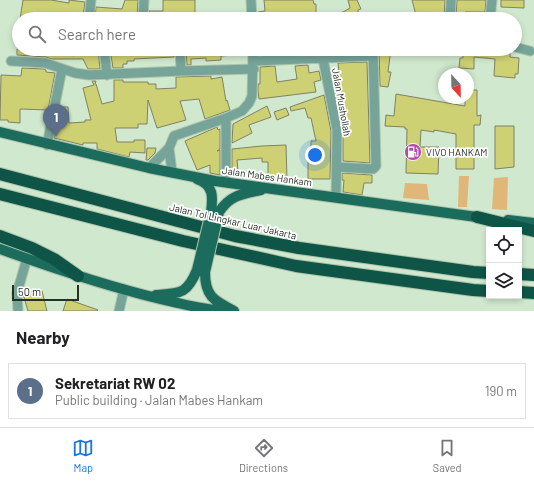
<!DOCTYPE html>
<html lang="en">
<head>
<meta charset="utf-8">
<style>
	:root { --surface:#fff; --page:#f2f2f2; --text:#202124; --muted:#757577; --line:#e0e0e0; --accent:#1a73e8 }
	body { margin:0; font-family:Barlow,sans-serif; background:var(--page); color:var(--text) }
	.controls { position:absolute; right:12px; bottom:12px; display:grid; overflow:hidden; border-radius:0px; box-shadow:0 2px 6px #0003 }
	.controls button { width:36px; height:36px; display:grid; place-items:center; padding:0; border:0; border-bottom:1px solid var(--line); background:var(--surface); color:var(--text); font:20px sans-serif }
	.compass { position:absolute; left:438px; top:68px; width:36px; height:36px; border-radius:50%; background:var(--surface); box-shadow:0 2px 6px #0003; rotate:158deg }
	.scale { position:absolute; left:12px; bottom:10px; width:67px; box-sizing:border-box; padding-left:4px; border:2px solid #252f24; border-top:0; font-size:11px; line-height:14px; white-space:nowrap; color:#252f24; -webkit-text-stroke:3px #fff; paint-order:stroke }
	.you { position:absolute; left:315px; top:155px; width:14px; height:14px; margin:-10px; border:3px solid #fff; border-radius:50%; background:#1a73e8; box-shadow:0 0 0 6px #1a73e833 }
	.badge { display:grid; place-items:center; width:26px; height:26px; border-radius:50%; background:var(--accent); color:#fff; font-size:13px; font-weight:700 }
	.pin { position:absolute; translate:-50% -33px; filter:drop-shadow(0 1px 2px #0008) }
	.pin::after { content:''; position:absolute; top:21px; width:14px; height:12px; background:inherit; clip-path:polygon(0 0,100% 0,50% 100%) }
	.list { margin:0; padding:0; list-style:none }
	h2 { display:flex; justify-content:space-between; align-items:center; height:52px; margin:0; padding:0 16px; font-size:17px }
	h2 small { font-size:13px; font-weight:400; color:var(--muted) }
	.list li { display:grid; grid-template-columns:26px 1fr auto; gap:12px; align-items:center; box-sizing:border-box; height:56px; margin:0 8px 8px; padding:0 8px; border:1px solid var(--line); border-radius:0px }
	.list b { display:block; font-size:15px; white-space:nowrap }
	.list p { margin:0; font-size:13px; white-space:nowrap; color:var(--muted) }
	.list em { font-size:13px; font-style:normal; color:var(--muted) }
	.icon { flex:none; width:22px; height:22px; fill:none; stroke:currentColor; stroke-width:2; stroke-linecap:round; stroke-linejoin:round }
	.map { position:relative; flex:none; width:534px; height:311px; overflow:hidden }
	.search { position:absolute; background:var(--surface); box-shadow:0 2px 6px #0003; left:12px; right:12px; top:12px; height:44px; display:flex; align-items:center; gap:10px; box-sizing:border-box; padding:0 14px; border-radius:22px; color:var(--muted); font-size:15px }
	.sheet { height:116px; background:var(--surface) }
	nav { display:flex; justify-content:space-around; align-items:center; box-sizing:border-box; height:56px; border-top:1px solid var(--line); background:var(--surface); font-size:11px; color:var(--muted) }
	nav a { display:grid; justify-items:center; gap:2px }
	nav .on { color:var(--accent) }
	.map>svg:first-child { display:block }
</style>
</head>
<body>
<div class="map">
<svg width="534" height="311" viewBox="0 0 534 311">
	<rect width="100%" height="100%" fill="#d0e9ce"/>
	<path fill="#e1b679" d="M 459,176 L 469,176 L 467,207 L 458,207 Z
		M 508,177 L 507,210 L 492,209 L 494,178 Z
		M 405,183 L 427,184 L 429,200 L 403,198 Z"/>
	<path fill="#ced074" stroke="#808162" d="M 23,0 L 51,0 L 69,3 L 69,0 L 85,2 L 83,16 L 66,14 L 65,18 L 51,16 L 51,19 L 20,19 Z
		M 125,0 L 138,0 L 137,19 L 95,19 L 96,7 L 122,9 Z
		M 163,0 L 195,0 L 195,14 L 184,14 L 184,18 L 149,19 L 149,11 L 163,11 Z
		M 264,0 L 313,0 L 314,4 L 316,4 L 316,13 L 276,19 L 258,19 L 258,12 L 265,11 Z
		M 348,0 L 357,0 L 361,9 L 358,10 L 358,15 L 350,19 L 323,19 L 323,16 L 343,12 L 350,8 Z
		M 412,0 L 445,0 L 444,19 L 417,19 Z
		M 457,0 L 486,0 L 485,12 L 465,12 L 465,16 L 456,16 Z
		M 501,0 L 524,0 L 524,8 L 501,7 Z
		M 17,49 L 73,49 L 73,56 L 91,49 L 98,49 L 100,69 L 88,69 L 83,59 L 51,59 L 46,57 L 17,55 Z
		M 110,49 L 174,49 L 174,57 L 134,59 L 134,61 L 127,61 L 127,64 L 123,64 L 123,68 L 113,68 Z
		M 205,49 L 205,51 L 245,49 L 245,54 L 221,56 L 221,60 L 206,61 L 206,58 L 191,59 L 191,65 L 187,65 L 186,50 Z
		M 379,49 L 391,49 L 388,72 L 391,72 L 388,87 L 380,86 Z
		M 463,49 L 510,50 L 510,57 L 519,58 L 518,74 L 515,74 L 515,78 L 494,76 L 495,59 L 474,57 L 474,69 L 459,68 L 460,58 L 463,58 Z
		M 367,62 L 370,163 L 343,161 L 343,129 L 337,98 L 342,97 L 338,63 Z
		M 308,65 L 309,73 L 319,71 L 321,80 L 314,82 L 316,92 L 259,99 L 258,91 L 258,84 L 260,84 L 260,67 L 275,66 L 277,82 L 297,79 L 295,66 Z
		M 22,68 L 44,69 L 46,70 L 46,72 L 55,73 L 48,110 L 20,109 L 20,123 L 8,122 L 8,120 L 0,120 L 1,75 L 21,76 Z
		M 211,76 L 211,79 L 222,77 L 226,101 L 227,100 L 230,110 L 205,119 L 199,99 L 180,101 L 186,120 L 157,128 L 148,100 L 147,124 L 138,124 L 138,128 L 115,128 L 117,142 L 134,142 L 134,140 L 145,140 L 145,153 L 130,152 L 129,157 L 97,149 L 97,143 L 83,143 L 83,145 L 54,138 L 61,107 L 68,107 L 69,123 L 85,122 L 85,120 L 91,120 L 83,88 L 94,85 L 92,81 L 96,81 L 95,84 L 96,84 L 102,104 L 114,101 L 114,80 L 123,80 L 123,82 L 148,82 L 148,84 L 156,84 L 156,89 L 176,88 L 176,77 Z
		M 468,90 L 477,90 L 477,116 L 481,115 L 480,125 L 474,125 L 474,169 L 456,169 L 456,134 L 434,130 L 434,132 L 421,130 L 420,147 L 439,147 L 438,174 L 406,173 L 407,129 L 405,129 L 405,127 L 385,126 L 386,115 L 394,116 L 396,94 L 465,106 L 465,98 L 468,98 Z
		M 324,95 L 331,131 L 330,179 L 308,179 L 308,161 L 311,161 L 311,141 L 316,141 L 311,118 L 308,118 L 305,108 L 291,111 L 290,107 Z
		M 267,106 L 271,117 L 249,125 L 252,133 L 232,143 L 233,124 Z
		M 286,108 L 289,115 L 277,120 L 274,112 Z
		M 495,126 L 514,126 L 514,167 L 495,169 Z
		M 217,127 L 218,130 L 220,129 L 220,149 L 217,151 L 220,150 L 220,175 L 210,173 L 210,165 L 197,170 L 185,141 Z
		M 286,145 L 287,180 L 268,179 L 268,162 L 262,162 L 262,158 L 237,160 L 238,170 L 232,171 L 232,149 L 262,146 Z
		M 147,148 L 156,148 L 155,153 L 148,160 L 146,160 Z
		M 342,173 L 372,175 L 372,183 L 364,183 L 362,195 L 343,192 L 344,180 L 342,180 Z
		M 35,291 L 36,293 L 42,291 L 47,311 L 28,311 L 23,294 Z
		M 67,299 L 98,310 L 97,311 L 63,311 Z"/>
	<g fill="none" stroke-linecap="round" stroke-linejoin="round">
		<g stroke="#aec4ac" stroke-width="11">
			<path id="minor" d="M 251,0 L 252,19
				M 364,18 L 366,19
				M 89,19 L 91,0
				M 143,19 L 144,0
				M 450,19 L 451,0
				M 490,19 L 492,0
				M 515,47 L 530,51
				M 104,49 L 107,75
				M 180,49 L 181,71
				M 323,59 L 337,130 L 336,197
				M 11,61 L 45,63 L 75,73 L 89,75 L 181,71 L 254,69
				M 254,61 L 373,56
				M 47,145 L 62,69
				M 337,167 L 373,169 L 376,166 L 373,49
				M 149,168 L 169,148
				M 172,172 L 169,148 L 174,136 L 226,118 L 242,111 L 249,103 L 252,96 L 253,49
				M 226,182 L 226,118
				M 18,311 L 17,293 L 27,258
				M 119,311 L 124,289"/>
		</g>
		<g stroke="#aec4ac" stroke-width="12">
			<path id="primary" d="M 0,132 L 149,168 L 215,181 L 484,218
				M 197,179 C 214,185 213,197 211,212
				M 219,212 C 230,195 242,194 261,190
				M 508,220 L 534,223
				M 0,249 C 58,270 117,290 178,303 C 193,307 208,309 223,311
				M 205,272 C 205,296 213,300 234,311
				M 156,295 C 181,293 187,294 197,270"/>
		</g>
		<g stroke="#aec4ac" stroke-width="14">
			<path id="motorway" d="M 0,174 L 235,236 L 299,248 L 473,272 L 489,273
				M 0,194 L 183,241 L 296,266 L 473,290 L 489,291
				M 477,217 L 534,231
				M 0,236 L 32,248 L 54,259 L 78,276
				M 519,274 L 534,275
				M 519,292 L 534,293"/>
		</g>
		<use href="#minor" stroke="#76a499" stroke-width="9"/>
		<use href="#primary" stroke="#1c6c5d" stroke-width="10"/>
		<use href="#motorway" stroke="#0e5548" stroke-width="12"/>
		<g stroke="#aec4ac" stroke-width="12" stroke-linecap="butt">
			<path id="primary-bridge" d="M 197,270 L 211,212
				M 205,272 L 219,212"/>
		</g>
		<use href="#primary-bridge" stroke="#1c6c5d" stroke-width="10"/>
	</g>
	<defs>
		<g id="fuel-disc" transform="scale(0.9)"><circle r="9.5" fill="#b549a8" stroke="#fff"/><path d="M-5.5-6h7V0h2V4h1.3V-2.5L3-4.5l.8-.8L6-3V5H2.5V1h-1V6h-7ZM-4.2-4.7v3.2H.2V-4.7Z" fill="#fff"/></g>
	</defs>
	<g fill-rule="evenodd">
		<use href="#fuel-disc" x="413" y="152"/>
	</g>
	<g text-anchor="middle" stroke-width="3.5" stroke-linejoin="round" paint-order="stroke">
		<g font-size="10" fill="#252f24" stroke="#fff">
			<text transform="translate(342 102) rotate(80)" y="4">Jalan Mushollah</text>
			<text transform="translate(267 176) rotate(8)" y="4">Jalan Mabes Hankam</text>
			<text transform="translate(233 221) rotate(13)" y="4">Jalan Tol Lingkar Luar Jakarta</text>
		</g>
		<g font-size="10" fill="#252f24" stroke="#fff" text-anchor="start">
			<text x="426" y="156">VIVO HANKAM</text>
		</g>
	</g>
</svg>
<div class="controls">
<button><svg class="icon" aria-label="locate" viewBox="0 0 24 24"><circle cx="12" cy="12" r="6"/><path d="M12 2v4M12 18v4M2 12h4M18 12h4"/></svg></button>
<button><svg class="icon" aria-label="layers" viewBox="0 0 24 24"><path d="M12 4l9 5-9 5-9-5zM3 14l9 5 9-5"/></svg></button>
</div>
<svg class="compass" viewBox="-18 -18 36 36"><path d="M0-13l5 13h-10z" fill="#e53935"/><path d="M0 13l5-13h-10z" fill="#757577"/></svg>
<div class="scale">50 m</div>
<div class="you"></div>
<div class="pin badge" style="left:56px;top:137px;background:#5c6f8a">1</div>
<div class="search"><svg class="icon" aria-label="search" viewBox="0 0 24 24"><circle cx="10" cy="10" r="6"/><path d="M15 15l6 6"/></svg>Search here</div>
</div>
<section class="sheet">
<h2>Nearby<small></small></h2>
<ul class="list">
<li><span class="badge" style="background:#5c6f8a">1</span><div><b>Sekretariat RW 02</b><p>Public building · Jalan Mabes Hankam</p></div><em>190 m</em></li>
</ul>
</section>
<nav>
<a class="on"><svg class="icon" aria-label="map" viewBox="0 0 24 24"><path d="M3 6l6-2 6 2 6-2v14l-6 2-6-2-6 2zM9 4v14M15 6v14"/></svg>Map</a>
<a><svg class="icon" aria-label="directions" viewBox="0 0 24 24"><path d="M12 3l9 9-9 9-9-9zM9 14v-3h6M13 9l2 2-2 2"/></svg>Directions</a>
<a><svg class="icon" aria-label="saved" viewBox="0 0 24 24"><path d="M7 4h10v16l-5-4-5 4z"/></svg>Saved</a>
</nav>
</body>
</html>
